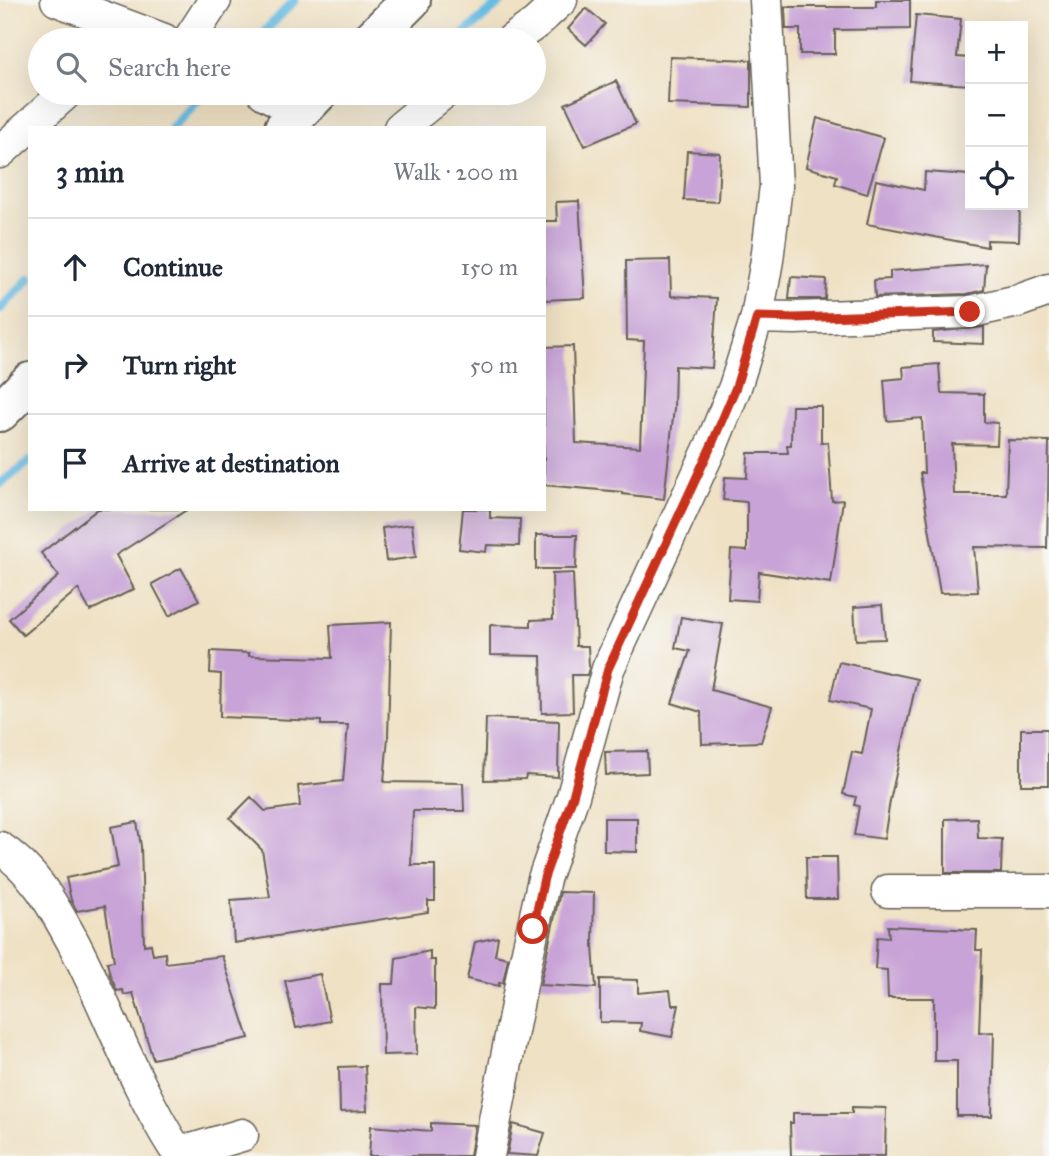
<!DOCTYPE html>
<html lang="en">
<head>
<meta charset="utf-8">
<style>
	:root { --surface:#fff; --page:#f6f6f7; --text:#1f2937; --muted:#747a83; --line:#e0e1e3 }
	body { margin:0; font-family:"IM FELL Great Primer",serif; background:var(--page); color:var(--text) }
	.controls { position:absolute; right:21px; top:21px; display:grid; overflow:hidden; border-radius:0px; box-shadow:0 7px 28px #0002 }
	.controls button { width:63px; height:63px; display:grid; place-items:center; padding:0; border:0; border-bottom:2px solid var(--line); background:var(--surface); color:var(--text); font:35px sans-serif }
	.stop { position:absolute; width:21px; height:21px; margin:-16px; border:5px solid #c8321e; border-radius:50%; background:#fff }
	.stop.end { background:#c8321e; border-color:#fff; box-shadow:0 2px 7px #0008 }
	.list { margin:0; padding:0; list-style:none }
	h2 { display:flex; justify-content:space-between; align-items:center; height:91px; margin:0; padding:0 28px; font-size:30px }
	h2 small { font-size:23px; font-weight:400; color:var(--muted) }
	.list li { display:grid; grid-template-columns:46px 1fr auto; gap:21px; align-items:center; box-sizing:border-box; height:98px; padding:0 28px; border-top:2px solid var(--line) }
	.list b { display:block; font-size:26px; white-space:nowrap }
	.list em { font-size:23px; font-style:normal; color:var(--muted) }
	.icon { flex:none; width:38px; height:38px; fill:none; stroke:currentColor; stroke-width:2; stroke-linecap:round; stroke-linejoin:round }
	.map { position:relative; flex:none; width:1049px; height:1156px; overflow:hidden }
	.search { position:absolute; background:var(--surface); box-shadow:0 7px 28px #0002; left:28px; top:28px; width:518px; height:77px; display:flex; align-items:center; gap:18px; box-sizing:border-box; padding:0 24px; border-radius:38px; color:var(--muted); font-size:26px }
	.panel { position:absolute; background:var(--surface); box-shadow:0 7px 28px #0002; left:28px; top:126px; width:518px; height:385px; border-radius:0px }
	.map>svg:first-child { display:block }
</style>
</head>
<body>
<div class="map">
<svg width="1049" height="1156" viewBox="0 0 1049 1156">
	<rect width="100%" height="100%" fill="#f6f6f2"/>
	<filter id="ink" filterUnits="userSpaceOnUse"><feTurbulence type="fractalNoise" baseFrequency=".0143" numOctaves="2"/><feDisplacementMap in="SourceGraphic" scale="14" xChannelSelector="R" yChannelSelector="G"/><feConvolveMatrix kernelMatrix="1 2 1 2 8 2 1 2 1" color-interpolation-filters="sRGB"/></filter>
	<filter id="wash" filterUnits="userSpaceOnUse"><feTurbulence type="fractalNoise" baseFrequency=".00686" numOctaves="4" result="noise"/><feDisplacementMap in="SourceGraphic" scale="28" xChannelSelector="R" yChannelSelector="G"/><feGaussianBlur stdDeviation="1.57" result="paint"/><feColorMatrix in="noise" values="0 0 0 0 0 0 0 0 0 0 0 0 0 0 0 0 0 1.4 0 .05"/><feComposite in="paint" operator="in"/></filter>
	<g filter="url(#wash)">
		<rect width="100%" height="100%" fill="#efe1c4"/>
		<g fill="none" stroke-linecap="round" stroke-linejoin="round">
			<path stroke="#68bce4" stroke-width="9" d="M 256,40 L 295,0
				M 457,40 L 503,0
				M 392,96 L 396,93
				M 172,128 L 201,97
				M 0,309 L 30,278
				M 0,484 L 30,461"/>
		</g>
		<g id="blocks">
			<path fill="#c8a3d7" d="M 876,0 L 910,0 L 910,29 L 835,30 L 835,54 L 800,54 L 800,29 L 786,29 L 785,7 L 876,7 Z
				M 586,8 L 605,24 L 586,45 L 568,29 Z
				M 916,15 L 961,19 L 957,57 L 970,58 L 970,85 L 910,81 Z
				M 670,57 L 751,60 L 751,107 L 668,104 Z
				M 616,81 L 636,124 L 585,146 L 565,104 Z
				M 817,118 L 884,138 L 867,194 L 835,184 L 837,176 L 806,167 Z
				M 687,151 L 720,153 L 718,202 L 684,200 Z
				M 925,172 L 970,175 L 970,205 L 1020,205 L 1019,241 L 987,240 L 987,247 L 867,224 L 876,180 L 924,190 Z
				M 579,201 L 585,298 L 544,300 L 544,221 L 557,221 L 556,202 Z
				M 670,260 L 671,296 L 717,298 L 712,368 L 675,366 L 674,408 L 664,499 L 622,494 L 622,492 L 544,485 L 544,347 L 573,346 L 576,443 L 640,447 L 644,341 L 627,340 L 626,261 Z
				M 986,264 L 984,290 L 967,294 L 875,297 L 874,280 L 890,279 L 890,271 Z
				M 791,277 L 826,279 L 825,299 L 789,299 Z
				M 984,327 L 984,344 L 933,342 L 933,332 Z
				M 939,364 L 941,393 L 984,394 L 984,422 L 998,423 L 997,445 L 952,444 L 954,494 L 1006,494 L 1008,440 L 1049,441 L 1047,548 L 974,547 L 978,592 L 940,593 L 920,473 L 924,473 L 922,418 L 887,421 L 884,380 L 904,378 L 903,367 Z
				M 792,406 L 821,406 L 821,443 L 828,442 L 832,501 L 843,500 L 831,583 L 759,572 L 757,601 L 728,599 L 731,550 L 747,551 L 747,502 L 723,500 L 725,477 L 747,478 L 748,453 L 788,453 L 787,445 L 791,445 Z
				M 98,509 L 188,509 L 116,555 L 134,589 L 90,611 L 78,589 L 23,635 L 9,619 L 59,576 L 41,553 Z
				M 463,509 L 490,509 L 490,518 L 520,519 L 519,546 L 487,545 L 486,552 L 459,549 Z
				M 412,524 L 416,557 L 386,561 L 382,528 Z
				M 536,535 L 577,535 L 576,569 L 536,569 Z
				M 181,568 L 199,600 L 169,616 L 152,584 Z
				M 573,573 L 576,646 L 588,646 L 589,668 L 587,675 L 572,675 L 573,712 L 542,713 L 541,656 L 490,655 L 490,625 L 531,626 L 531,620 L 553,619 L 552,574 Z
				M 882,605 L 885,639 L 856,640 L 854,607 Z
				M 681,617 L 723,624 L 711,690 L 772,707 L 761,742 L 702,744 L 701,712 L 672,703 L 690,651 L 675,648 Z
				M 391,622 L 388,737 L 384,782 L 463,783 L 464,811 L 413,811 L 411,865 L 435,865 L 435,901 L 428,901 L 428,912 L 234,943 L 231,900 L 270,897 L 262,850 L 230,818 L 251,797 L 265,811 L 300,806 L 298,786 L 343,781 L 348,725 L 321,725 L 321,721 L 220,717 L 221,674 L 210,673 L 211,651 L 249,653 L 249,656 L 332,658 L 330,625 Z
				M 839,662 L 917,679 L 890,801 L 884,839 L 854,835 L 859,806 L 854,805 L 856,797 L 843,794 L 852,752 L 862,754 L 871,709 L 830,700 Z
				M 486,718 L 559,721 L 558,777 L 526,775 L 525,779 L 484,780 Z
				M 1021,729 L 1048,729 L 1048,785 L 1021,785 Z
				M 647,751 L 648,773 L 606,775 L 605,752 Z
				M 604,818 L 637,818 L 637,852 L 604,851 Z
				M 977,818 L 978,838 L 1002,839 L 1001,873 L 945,873 L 945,819 Z
				M 137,822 L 141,846 L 144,945 L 151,944 L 153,955 L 165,953 L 166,963 L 222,956 L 249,1038 L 153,1059 L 133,993 L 124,995 L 123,990 L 117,991 L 110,975 L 107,962 L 114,961 L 105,906 L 77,911 L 71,900 L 66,878 L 118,867 L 111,827 Z
				M 806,857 L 837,857 L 838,899 L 807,899 Z
				M 560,892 L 594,893 L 593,946 L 596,988 L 540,985 Z
				M 888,926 L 977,930 L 976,950 L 982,950 L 979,1033 L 994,1032 L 992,1116 L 957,1116 L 957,1061 L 934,1061 L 934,998 L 888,998 L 887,970 L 875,969 L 877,937 L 889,938 Z
				M 498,937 L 495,955 L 508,958 L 503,983 L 499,983 L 499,986 L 467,979 L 475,942 Z
				M 430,951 L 430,960 L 435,960 L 435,1009 L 416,1007 L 417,1054 L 383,1055 L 382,984 L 394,984 L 396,958 Z
				M 320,974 L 330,1021 L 296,1028 L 285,981 Z
				M 600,979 L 638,980 L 638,993 L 670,990 L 672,1005 L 679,1005 L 672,1037 L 640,1031 L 641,1023 L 600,1022 Z
				M 365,1066 L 367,1111 L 340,1112 L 339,1067 Z
				M 852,1107 L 886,1108 L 885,1156 L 791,1156 L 790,1123 L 793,1123 L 793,1113 L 852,1113 Z
				M 431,1123 L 475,1125 L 470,1156 L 369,1156 L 371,1126 L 431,1131 Z
				M 513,1124 L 545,1133 L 538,1156 L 507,1154 Z"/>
		</g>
	</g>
	<g filter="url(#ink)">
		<use href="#blocks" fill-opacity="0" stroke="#666157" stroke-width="2"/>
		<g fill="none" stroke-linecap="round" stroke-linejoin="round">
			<g stroke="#666157" stroke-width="35">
				<path id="minor" d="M 57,0 L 164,40
					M 189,40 L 215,0
					M 512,40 L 536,23 L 561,0
					M 264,93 L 299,112
					M 400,128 L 443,93
					M 0,152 L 66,93
					M 757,317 L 794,318 L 969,312 L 1018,301 L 1049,290
					M 0,848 C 35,871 52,904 72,940 C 108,1008 133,1082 174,1147 L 188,1151 L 242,1135
					M 888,891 L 1049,891
					M 488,1156 L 524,969 L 544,879 L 573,796 L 608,669 L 712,444 L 735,387 L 757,317 L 767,260 L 776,186 L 766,0"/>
			</g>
			<g stroke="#666157" stroke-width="42">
				<path id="highway" d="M 371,40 L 411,0
					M 284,128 L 318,93
					M 0,412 L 30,382"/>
			</g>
			<use href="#minor" stroke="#fff" stroke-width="32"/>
			<use href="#highway" stroke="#fff" stroke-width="38"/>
		</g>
	</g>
	<g fill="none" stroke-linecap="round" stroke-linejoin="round" filter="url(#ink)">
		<path stroke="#c8321e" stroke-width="9" d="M 533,929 L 544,878 L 573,796 L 608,669 L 712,444 L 736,387 L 757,317 L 794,318 L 970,312"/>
	</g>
</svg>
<div class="controls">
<button>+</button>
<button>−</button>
<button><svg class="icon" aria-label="locate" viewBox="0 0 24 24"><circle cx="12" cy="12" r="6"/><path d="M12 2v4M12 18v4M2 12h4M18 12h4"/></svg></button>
</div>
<div class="stop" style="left:533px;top:929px"></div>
<div class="stop end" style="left:970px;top:312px"></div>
<div class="search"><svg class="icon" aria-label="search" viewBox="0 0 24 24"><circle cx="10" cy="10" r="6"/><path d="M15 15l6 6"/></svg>Search here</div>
<section class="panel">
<h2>3 min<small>Walk · 200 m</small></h2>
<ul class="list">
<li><svg class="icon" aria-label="ahead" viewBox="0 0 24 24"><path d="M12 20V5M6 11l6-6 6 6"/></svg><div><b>Continue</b></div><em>150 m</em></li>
<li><svg class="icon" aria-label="right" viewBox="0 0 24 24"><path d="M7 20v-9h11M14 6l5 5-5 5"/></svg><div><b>Turn right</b></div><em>50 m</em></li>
<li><svg class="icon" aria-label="arrive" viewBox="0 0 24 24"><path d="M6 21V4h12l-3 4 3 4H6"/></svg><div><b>Arrive at destination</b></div></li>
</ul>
</section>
</div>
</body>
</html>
